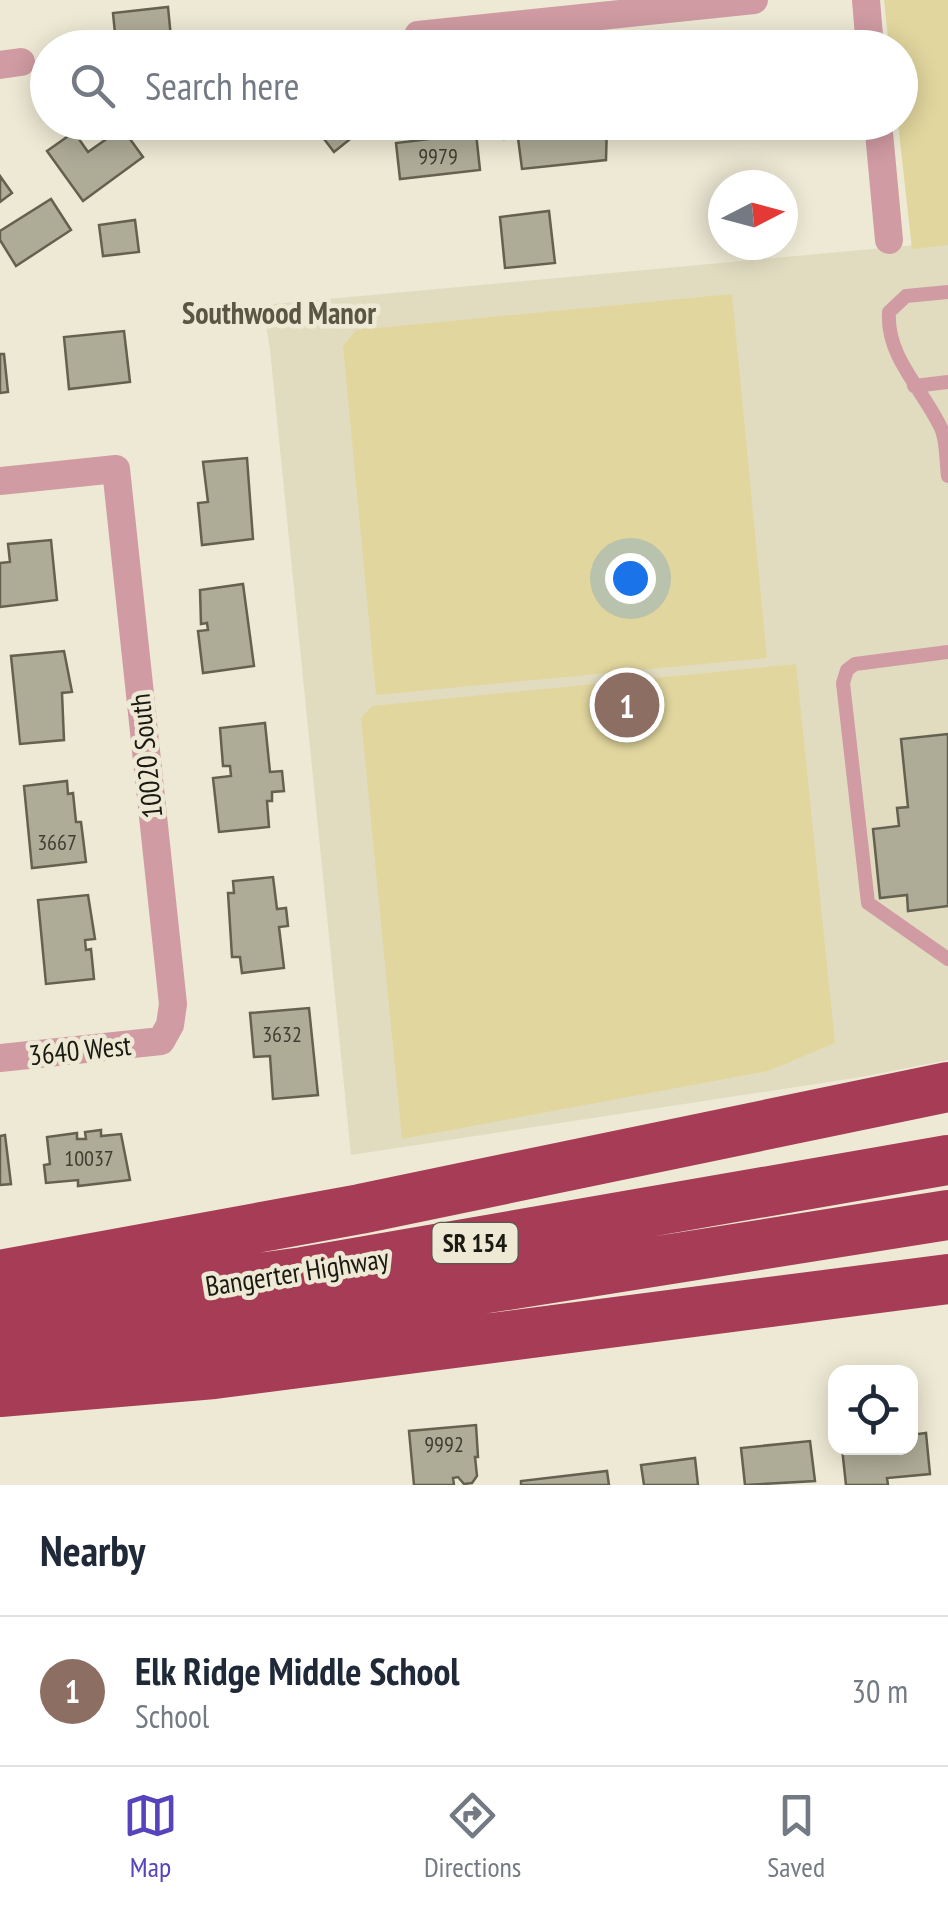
<!DOCTYPE html>
<html lang="en">
<head>
<meta charset="utf-8">
<style>
	:root { --surface:#fff; --page:#f2f2f3; --text:#1f2937; --muted:#747a83; --line:#e0e1e3; --accent:#5743bb }
	body { margin:0; font-family:"PT Sans Narrow",sans-serif; background:var(--page); color:var(--text) }
	.controls { position:absolute; right:30px; bottom:30px; display:grid; overflow:hidden; border-radius:20px; box-shadow:0 5px 25px #0003 }
	.controls button { width:90px; height:90px; display:grid; place-items:center; padding:0; border:0; border-bottom:2px solid var(--line); background:var(--surface); color:var(--text); font:50px sans-serif }
	.compass { position:absolute; left:708px; top:170px; width:90px; height:90px; border-radius:50%; background:var(--surface); box-shadow:0 5px 25px #0003; rotate:84deg }
	.you { position:absolute; left:630px; top:578px; width:35px; height:35px; margin:-25px; border:8px solid #fff; border-radius:50%; background:#1a73e8; box-shadow:0 0 0 15px #1a73e833 }
	.badge { display:grid; place-items:center; width:65px; height:65px; border-radius:50%; background:var(--accent); color:#fff; font-size:32px; font-weight:700 }
	.pin { position:absolute; translate:-50% -50%; border:5px solid #fff; box-shadow:0 2px 10px #0006 }
	.list { margin:0; padding:0; list-style:none }
	h2 { display:flex; justify-content:space-between; align-items:center; height:130px; margin:0; padding:0 40px; font-size:42px }
	h2 small { font-size:32px; font-weight:400; color:var(--muted) }
	.list li { display:grid; grid-template-columns:65px 1fr auto; gap:30px; align-items:center; box-sizing:border-box; height:150px; padding:0 40px; border-top:2px solid var(--line) }
	.list b { display:block; font-size:38px; white-space:nowrap }
	.list p { margin:0; font-size:32px; white-space:nowrap; color:var(--muted) }
	.list em { font-size:32px; font-style:normal; color:var(--muted) }
	.icon { flex:none; width:55px; height:55px; fill:none; stroke:currentColor; stroke-width:2; stroke-linecap:round; stroke-linejoin:round }
	.map { position:relative; flex:none; width:948px; height:1485px; overflow:hidden }
	.search { position:absolute; background:var(--surface); box-shadow:0 5px 25px #0003; left:30px; right:30px; top:30px; height:110px; display:flex; align-items:center; gap:25px; box-sizing:border-box; padding:0 35px; border-radius:55px; color:var(--muted); font-size:38px }
	.sheet { height:280px; background:var(--surface) }
	nav { display:flex; justify-content:space-around; align-items:center; box-sizing:border-box; height:140px; border-top:2px solid var(--line); background:var(--surface); font-size:28px; color:var(--muted) }
	nav a { display:grid; justify-items:center; gap:5px }
	nav .on { color:var(--accent) }
	.map>svg:first-child { display:block }
</style>
</head>
<body>
<div class="map">
<svg width="948" height="1485" viewBox="0 0 948 1485">
	<rect width="100%" height="100%" fill="#ede9d4"/>
	<path fill="#e1dcc0" d="M 948,242 L 948,1060 L 861,1077 L 351,1155 L 270,350 L 263,305 Z"/>
	<path fill="#e1d69e" d="M 884,0 L 948,0 L 948,245 L 912,249 L 898,123 L 900,122 L 900,48 L 889,47 Z
		M 732,294 L 767,658 L 376,695 L 343,346 L 356,330 Z
		M 796,664 L 835,1043 L 768,1071 L 402,1139 L 361,718 L 372,706 Z"/>
	<path fill="#aeab97" stroke="#64614f" stroke-width="2.5" d="M 168,7 L 172,48 L 127,48 L 126,43 L 116,44 L 113,13 Z
		M 311,122 L 368,122 L 369,124 L 334,152 Z
		M 502,122 L 607,124 L 606,160 L 522,169 L 518,138 L 504,139 Z
		M 763,122 L 828,122 L 829,128 L 799,132 L 799,125 L 764,128 Z
		M 475,124 L 480,170 L 400,179 L 396,143 L 430,139 L 429,129 Z
		M 122,128 L 143,157 L 83,201 L 47,151 L 74,132 L 88,152 Z
		M 0,176 L 12,193 L 0,202 Z
		M 51,199 L 71,230 L 16,266 L 0,240 L 0,231 Z
		M 549,211 L 555,263 L 505,268 L 500,217 Z
		M 135,220 L 139,252 L 103,256 L 99,225 Z
		M 124,331 L 130,382 L 69,389 L 64,337 Z
		M 0,354 L 4,354 L 8,392 L 0,393 Z
		M 247,458 L 253,539 L 202,545 L 198,503 L 208,502 L 203,462 Z
		M 51,540 L 57,600 L 0,607 L 0,563 L 10,562 L 8,544 Z
		M 243,584 L 254,666 L 203,673 L 198,631 L 208,630 L 207,623 L 201,624 L 200,590 Z
		M 64,651 L 72,692 L 62,693 L 64,740 L 20,744 L 11,656 Z
		M 265,723 L 270,772 L 282,771 L 284,791 L 272,792 L 272,801 L 267,801 L 269,827 L 219,832 L 213,778 L 231,776 L 230,766 L 223,766 L 220,728 Z
		M 948,734 L 948,906 L 908,911 L 907,895 L 880,898 L 873,829 L 899,826 L 897,808 L 908,807 L 901,739 Z
		M 67,781 L 68,794 L 73,793 L 76,822 L 81,822 L 86,862 L 32,868 L 24,786 Z
		M 273,877 L 277,909 L 286,908 L 288,926 L 279,927 L 284,968 L 242,973 L 240,957 L 232,957 L 228,893 L 234,893 L 233,881 Z
		M 88,895 L 95,939 L 85,940 L 86,950 L 91,949 L 94,979 L 46,984 L 38,900 Z
		M 309,1008 L 318,1095 L 273,1099 L 270,1056 L 254,1057 L 250,1013 Z
		M 101,1130 L 101,1136 L 121,1134 L 130,1180 L 78,1186 L 78,1180 L 46,1183 L 44,1165 L 50,1164 L 47,1137 L 77,1133 L 77,1139 L 86,1139 L 85,1132 Z
		M 5,1135 L 11,1184 L 0,1185 L 0,1136 Z
		M 476,1425 L 478,1457 L 475,1457 L 477,1476 L 472,1483 L 464,1484 L 458,1477 L 453,1478 L 454,1485 L 414,1485 L 409,1431 Z
		M 926,1433 L 930,1474 L 887,1478 L 888,1485 L 846,1485 L 842,1448 L 910,1448 L 910,1435 Z
		M 810,1441 L 815,1481 L 745,1485 L 741,1448 Z
		M 695,1458 L 698,1485 L 644,1485 L 641,1465 Z
		M 607,1471 L 609,1485 L 521,1485 L 521,1481 Z"/>
	<g fill="none" stroke-linecap="round" stroke-linejoin="round">
		<path stroke="#d09ba3" stroke-width="14" d="M 948,292 L 906,296 L 889,312 C 886,357 923,389 941,428 C 947,441 946,461 948,476
			M 914,386 L 948,382
			M 948,652 L 855,664 L 847,670 L 843,683 L 868,903 L 948,959"/>
		<path stroke="#d09ba3" stroke-width="28" d="M 866,0 L 870,48
			M 418,35 L 754,0
			M 0,65 L 21,62
			M 878,122 L 889,240
			M 0,481 L 116,469 L 173,1004 L 170,1025 L 161,1041 L 0,1058"/>
		<path stroke="#a63c55" stroke-width="50" d="M 0,1275 L 360,1209 L 948,1087
			M 0,1313 L 303,1272 L 948,1160
			M 0,1358 L 381,1305 L 948,1215
			M 0,1392 L 214,1374 L 948,1279"/>
	</g>
	<g text-anchor="middle" stroke-width="9" stroke-linejoin="round" paint-order="stroke">
		<g font-size="22" fill="#403e33">
			<text x="438" y="164">9979</text>
			<text x="57" y="850">3667</text>
			<text x="282" y="1042">3632</text>
			<text x="89" y="1166">10037</text>
			<text x="444" y="1452">9992</text>
		</g>
		<rect fill="#ede9d4" stroke="#5a584c" stroke-width="2.5" x="432.5" y="1223" width="85" height="40" rx="8"/>
		<g font-size="25" font-weight="bold" fill="#1b1a12">
			<text x="475" y="1252">SR 154</text>
		</g>
		<g font-size="28" fill="#1b1a12" stroke="#ede9d4">
			<text transform="translate(146 756) rotate(-96)" y="10">10020 South</text>
			<text transform="translate(80 1050) rotate(-6)" y="10">3640 West</text>
			<text transform="translate(297 1272) rotate(-9)" y="10">Bangerter Highway</text>
		</g>
		<g font-size="30" font-weight="bold" fill="#595644" stroke="#ede9d4">
			<text x="279" y="324">Southwood Manor</text>
		</g>
	</g>
</svg>
<div class="controls">
<button><svg class="icon" aria-label="locate" viewBox="0 0 24 24"><circle cx="12" cy="12" r="6"/><path d="M12 2v4M12 18v4M2 12h4M18 12h4"/></svg></button>
</div>
<svg class="compass" viewBox="-18 -18 36 36"><path d="M0-13l5 13h-10z" fill="#e53935"/><path d="M0 13l5-13h-10z" fill="#747a83"/></svg>
<div class="you"></div>
<div class="pin badge" style="left:627px;top:705px;background:#8d6e63">1</div>
<div class="search"><svg class="icon" aria-label="search" viewBox="0 0 24 24"><circle cx="10" cy="10" r="6"/><path d="M15 15l6 6"/></svg>Search here</div>
</div>
<section class="sheet">
<h2>Nearby<small></small></h2>
<ul class="list">
<li><span class="badge" style="background:#8d6e63">1</span><div><b>Elk Ridge Middle School</b><p>School</p></div><em>30 m</em></li>
</ul>
</section>
<nav>
<a class="on"><svg class="icon" aria-label="map" viewBox="0 0 24 24"><path d="M3 6l6-2 6 2 6-2v14l-6 2-6-2-6 2zM9 4v14M15 6v14"/></svg>Map</a>
<a><svg class="icon" aria-label="directions" viewBox="0 0 24 24"><path d="M12 3l9 9-9 9-9-9zM9 14v-3h6M13 9l2 2-2 2"/></svg>Directions</a>
<a><svg class="icon" aria-label="saved" viewBox="0 0 24 24"><path d="M7 4h10v16l-5-4-5 4z"/></svg>Saved</a>
</nav>
</body>
</html>
